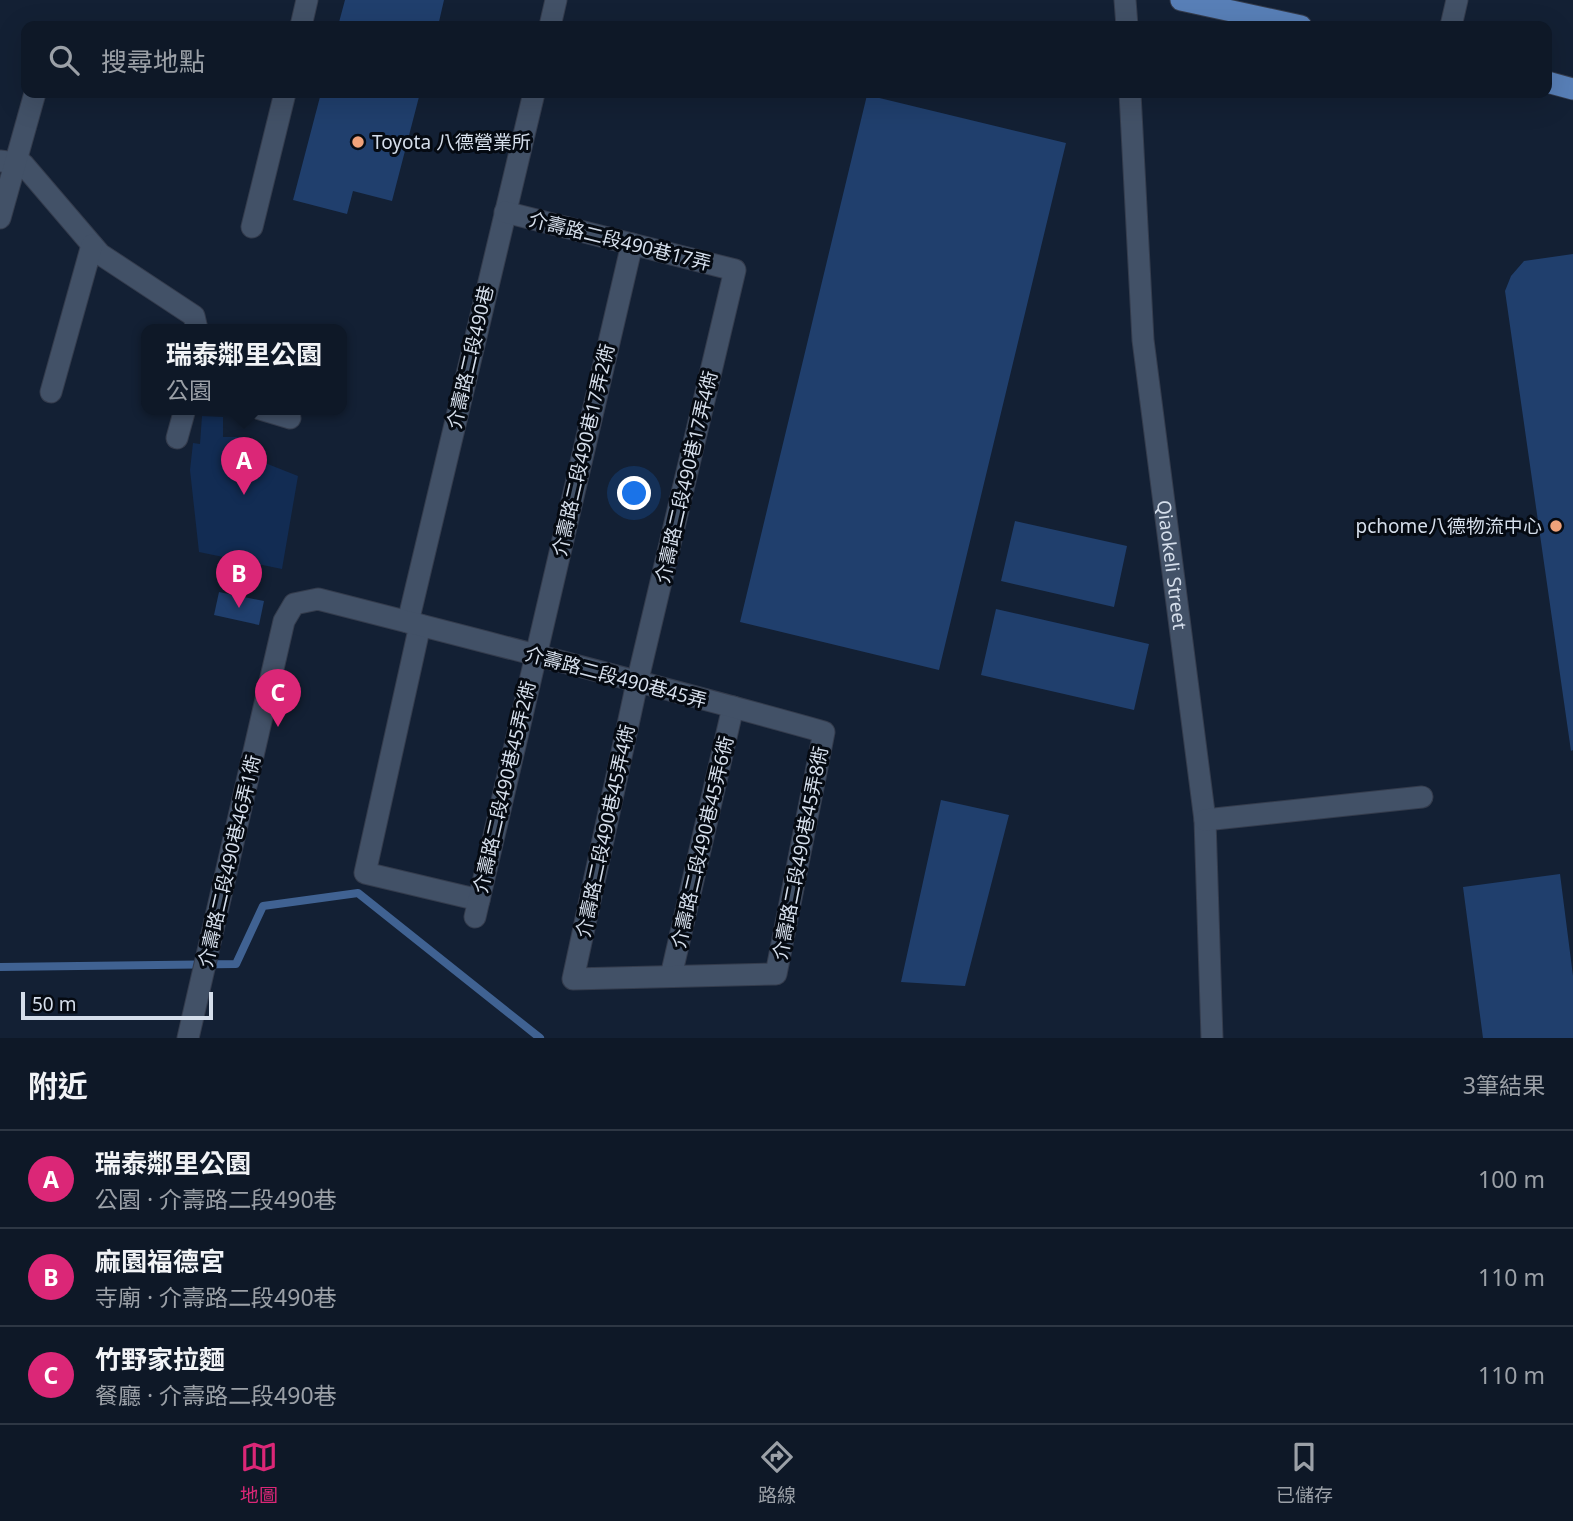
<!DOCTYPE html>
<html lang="zh-TW">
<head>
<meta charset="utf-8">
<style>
	:root { --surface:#0e1827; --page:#17212f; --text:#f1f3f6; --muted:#9ba0a7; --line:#2e3744; --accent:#db2777 }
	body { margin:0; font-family:"Noto Sans","Noto Sans TC",sans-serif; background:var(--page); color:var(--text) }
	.scale { position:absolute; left:21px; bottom:18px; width:192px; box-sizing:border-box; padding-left:7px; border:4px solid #d5deeb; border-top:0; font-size:19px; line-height:24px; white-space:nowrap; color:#d5deeb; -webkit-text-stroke:5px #050a12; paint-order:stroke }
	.you { position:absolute; left:635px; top:494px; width:24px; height:24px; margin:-18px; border:5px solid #fff; border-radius:50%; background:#1a73e8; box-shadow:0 0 0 10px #1a73e833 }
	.badge { display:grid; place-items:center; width:46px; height:46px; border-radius:50%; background:var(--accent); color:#fff; font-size:23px; font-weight:700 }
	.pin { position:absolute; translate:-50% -58px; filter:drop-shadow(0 2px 4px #0008) }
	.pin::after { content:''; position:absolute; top:37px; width:24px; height:21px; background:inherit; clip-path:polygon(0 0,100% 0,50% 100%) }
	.popup { position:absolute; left:141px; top:324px; width:206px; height:91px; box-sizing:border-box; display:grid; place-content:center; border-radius:14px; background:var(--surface); filter:drop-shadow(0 2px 5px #0005); font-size:23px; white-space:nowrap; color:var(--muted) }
	.popup b { font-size:26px; color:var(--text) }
	.popup::after { content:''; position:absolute; left:50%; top:100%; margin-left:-14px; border:14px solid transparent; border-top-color:var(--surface) }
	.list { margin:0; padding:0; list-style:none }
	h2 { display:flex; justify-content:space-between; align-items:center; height:91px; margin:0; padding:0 28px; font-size:30px }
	h2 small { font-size:23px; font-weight:400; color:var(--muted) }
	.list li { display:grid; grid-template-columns:46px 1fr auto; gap:21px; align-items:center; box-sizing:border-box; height:98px; padding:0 28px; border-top:2px solid var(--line) }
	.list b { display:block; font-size:26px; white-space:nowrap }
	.list p { margin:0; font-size:23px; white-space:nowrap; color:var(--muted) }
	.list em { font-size:23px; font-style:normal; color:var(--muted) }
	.icon { flex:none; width:38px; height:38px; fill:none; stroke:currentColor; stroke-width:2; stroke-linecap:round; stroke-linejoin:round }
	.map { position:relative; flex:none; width:1573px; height:1038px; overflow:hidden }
	.search { position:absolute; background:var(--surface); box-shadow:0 7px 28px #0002; left:21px; right:21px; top:21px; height:77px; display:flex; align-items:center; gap:18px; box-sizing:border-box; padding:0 24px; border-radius:14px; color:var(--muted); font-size:26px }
	.sheet { height:385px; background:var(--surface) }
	nav { display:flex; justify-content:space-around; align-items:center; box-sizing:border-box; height:98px; border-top:2px solid var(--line); background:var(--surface); font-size:19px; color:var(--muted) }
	nav a { display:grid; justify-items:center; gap:4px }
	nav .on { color:var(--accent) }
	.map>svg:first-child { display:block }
</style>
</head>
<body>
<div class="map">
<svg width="1573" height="1038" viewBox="0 0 1573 1038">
	<rect width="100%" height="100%" fill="#132034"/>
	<path fill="#122c53" d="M 202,416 L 223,417 L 223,437 L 244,437 L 254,442 L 260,461 L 298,476 L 282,569 L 199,552 L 190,470 L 193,443 L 200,444 Z"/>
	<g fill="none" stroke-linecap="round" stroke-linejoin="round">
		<path stroke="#406292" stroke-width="8" d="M 0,967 L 236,964 L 263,906 L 358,893 L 540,1038"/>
	</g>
	<path fill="#203f6d" d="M 345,0 L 444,0 L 438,26 L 338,26 Z
		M 321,93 L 420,93 L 392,201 L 353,191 L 347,214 L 293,200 Z
		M 867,95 L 1066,143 L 939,670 L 740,622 Z
		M 1573,254 L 1573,750 L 1571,751 L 1505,291 L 1511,276 L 1524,261 Z
		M 1015,521 L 1127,546 L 1114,607 L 1001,581 Z
		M 219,592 L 264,601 L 259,625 L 214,615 Z
		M 996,609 L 1149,644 L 1134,710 L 981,675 Z
		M 941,800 L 1009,815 L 965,986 L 901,982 Z
		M 1560,874 L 1573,976 L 1573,1038 L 1483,1038 L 1463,887 Z"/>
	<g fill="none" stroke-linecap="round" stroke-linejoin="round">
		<g stroke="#343c4d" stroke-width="23">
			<g id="minor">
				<path d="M 1125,0 L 1127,26"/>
				<path d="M 301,26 L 307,0"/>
				<path d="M 550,26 L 556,0"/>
				<path d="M 1451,26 L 1457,0"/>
				<path id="s1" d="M 1130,93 L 1143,340 L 1205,820 L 1212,1038"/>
				<path d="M 0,161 L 23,164 L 100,254 L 194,316 L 197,329"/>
				<path d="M 0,218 L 35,93"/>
				<path d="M 252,227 L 285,93"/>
				<path d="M 51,392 L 92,245"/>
				<path d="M 260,409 L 290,418"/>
				<path d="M 177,438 L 185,409"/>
				<path d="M 408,622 L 534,93"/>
				<path d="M 420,625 L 365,873 L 479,900"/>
				<path d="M 1205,820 L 1422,797"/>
				<path d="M 475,917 L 632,244"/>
				<path d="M 671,976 L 733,707"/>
				<path d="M 188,1038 L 284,621 L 294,604 L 318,599 C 487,642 656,685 824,732 L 776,974 L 573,979 L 637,683 L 735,270 L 505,212"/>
			</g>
		</g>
		<g stroke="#343c4d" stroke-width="23">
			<path id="major" d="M 1181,0 L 1301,26
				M 1547,82 L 1573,89"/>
		</g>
		<use href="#minor" stroke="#425167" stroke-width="21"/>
		<use href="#major" stroke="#587fb7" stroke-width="21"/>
	</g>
	<g fill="#f0a27a" stroke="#050a12" stroke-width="2.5">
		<circle cx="358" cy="142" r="7"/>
		<circle cx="1556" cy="526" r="7"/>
	</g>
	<g text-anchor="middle" stroke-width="6" stroke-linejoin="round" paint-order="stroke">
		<g font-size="19" fill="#d5deeb" stroke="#050a12" text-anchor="start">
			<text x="372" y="149">Toyota 八德營業所</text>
			<text x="1542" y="533" text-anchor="end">pchome八德物流中心</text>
		</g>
		<g font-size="19" fill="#d5deeb" stroke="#050a12">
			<text transform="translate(620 241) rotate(14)" y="7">介壽路二段490巷17弄</text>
			<text transform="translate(470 357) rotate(-77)" y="7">介壽路二段490巷</text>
			<text transform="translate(583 450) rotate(-77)" y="7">介壽路二段490巷17弄2衖</text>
			<text transform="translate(686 477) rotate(-77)" y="7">介壽路二段490巷17弄4衖</text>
			<text dy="7" stroke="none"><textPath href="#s1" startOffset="474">Qiaokeli Street</textPath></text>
			<text transform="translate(616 677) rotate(15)" y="7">介壽路二段490巷45弄</text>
			<text transform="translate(504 787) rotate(-77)" y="7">介壽路二段490巷45弄2衖</text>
			<text transform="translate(605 831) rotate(-78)" y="7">介壽路二段490巷45弄4衖</text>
			<text transform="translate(702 842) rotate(-77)" y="7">介壽路二段490巷45弄6衖</text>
			<text transform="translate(800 853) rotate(-79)" y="7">介壽路二段490巷45弄8衖</text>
			<text transform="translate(229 861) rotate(-77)" y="7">介壽路二段490巷46弄1衖</text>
		</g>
	</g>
</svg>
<div class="scale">50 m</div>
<div class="you"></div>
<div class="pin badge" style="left:244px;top:495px">A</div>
<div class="popup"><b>瑞泰鄰里公園</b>公園</div>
<div class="pin badge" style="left:239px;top:608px">B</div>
<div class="pin badge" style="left:278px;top:727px">C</div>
<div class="search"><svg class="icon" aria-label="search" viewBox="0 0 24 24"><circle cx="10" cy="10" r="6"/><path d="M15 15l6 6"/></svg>搜尋地點</div>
</div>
<section class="sheet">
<h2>附近<small>3筆結果</small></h2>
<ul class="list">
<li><span class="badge">A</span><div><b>瑞泰鄰里公園</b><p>公園 · 介壽路二段490巷</p></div><em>100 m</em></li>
<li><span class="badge">B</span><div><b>麻園福德宮</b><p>寺廟 · 介壽路二段490巷</p></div><em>110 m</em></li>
<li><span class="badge">C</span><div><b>竹野家拉麵</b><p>餐廳 · 介壽路二段490巷</p></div><em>110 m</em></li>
</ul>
</section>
<nav>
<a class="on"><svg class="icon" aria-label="map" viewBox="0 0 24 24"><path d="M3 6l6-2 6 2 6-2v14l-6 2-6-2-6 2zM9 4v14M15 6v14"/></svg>地圖</a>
<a><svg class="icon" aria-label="directions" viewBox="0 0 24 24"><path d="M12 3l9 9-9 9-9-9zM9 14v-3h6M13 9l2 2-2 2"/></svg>路線</a>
<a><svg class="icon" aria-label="saved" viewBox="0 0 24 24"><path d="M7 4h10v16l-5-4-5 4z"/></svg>已儲存</a>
</nav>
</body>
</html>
